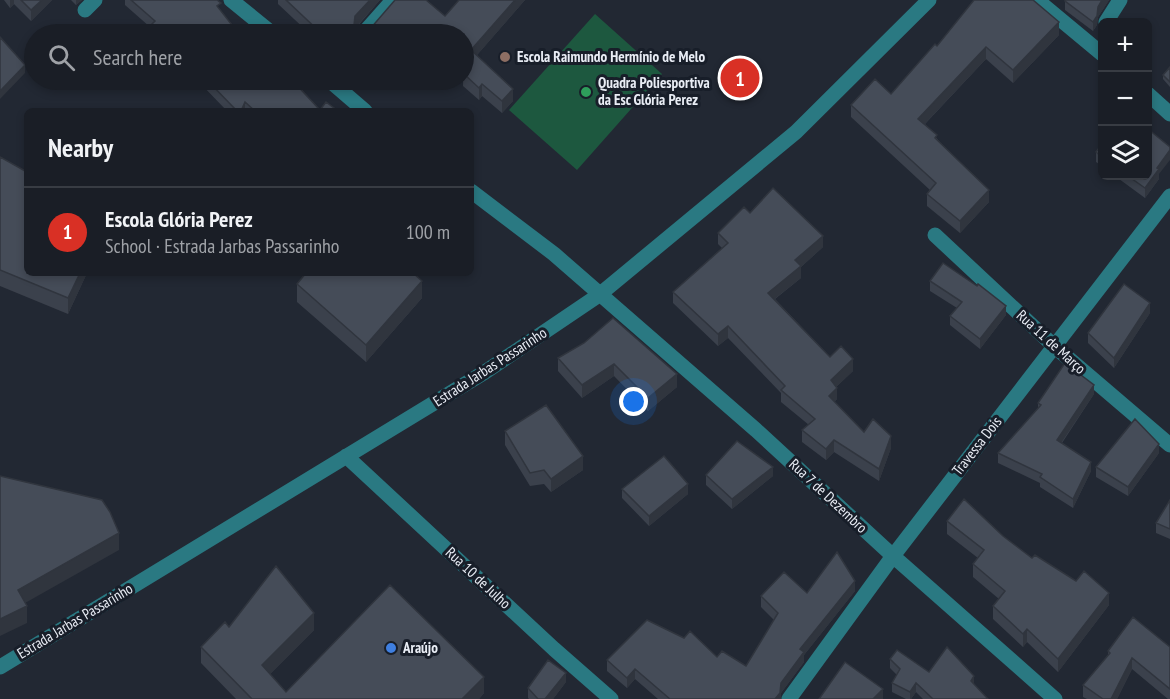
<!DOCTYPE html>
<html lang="en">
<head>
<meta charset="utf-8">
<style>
	:root { --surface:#1a1e26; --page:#272b32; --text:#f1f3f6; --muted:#9fa2a7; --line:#383c43; --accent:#d93025 }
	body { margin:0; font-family:"PT Sans Narrow",sans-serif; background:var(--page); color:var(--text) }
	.controls { position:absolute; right:18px; top:18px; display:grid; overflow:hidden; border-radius:9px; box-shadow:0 3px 9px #0003 }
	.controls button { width:54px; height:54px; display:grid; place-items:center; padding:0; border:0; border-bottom:2px solid var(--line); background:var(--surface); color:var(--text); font:30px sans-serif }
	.you { position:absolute; left:634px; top:402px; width:21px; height:21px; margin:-15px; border:4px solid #fff; border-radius:50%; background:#1a73e8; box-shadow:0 0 0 9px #1a73e833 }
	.badge { display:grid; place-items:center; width:39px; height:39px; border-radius:50%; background:var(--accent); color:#fff; font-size:20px; font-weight:700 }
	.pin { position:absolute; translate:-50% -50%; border:3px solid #fff; box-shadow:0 2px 6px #0006 }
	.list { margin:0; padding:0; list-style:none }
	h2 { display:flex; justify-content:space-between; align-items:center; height:78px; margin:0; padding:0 24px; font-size:26px }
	h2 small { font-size:20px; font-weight:400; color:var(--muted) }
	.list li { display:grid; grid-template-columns:39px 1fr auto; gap:18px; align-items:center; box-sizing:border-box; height:90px; padding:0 24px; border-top:2px solid var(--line) }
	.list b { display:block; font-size:22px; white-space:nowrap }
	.list p { margin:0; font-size:20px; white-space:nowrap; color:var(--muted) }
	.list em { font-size:20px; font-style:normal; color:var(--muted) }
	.icon { flex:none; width:33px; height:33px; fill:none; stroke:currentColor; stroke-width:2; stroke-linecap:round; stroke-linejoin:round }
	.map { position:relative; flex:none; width:1170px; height:699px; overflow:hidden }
	.search { position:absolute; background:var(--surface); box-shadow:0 3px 9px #0003; left:24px; top:24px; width:450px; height:66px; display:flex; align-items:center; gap:15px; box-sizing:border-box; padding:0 21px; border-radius:33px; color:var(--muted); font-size:22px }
	.panel { position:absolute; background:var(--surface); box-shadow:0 3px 9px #0003; left:24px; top:108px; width:450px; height:168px; border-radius:9px }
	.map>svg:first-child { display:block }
</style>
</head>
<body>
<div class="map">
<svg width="1170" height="699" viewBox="0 0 1170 699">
	<rect width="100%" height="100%" fill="#222833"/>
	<path fill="#1d583f" d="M 595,14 L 662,74 L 577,170 L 509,110 Z"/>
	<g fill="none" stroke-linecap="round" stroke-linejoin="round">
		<path stroke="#2a7982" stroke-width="15" d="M 231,0 L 273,34
			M 1037,0 L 1102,54
			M 85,10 L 95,0
			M 1106,22 L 1120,0
			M 363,34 L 393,0
			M 329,80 L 365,111
			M 1148,94 L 1170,114
			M 471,191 L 554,254 L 756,430 L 893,556 L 1055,699
			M 935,235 L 1054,346 L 1170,445
			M 346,456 L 554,649 L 611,699
			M 0,667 L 485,372 L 599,295 L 796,132 L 929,0
			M 789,699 L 893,556 L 1170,196"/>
	</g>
	<path fill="#3b414c" d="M 4,0 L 52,0 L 31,21 L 14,4 L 10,8 Z
		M 71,0 L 82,0 L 76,5 Z
		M 125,0 L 217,0 L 150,27 L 125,5 Z
		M 278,0 L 380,0 L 356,28 L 357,30 L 366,32 L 445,16 L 459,0 L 525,0 L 477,55 L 513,101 L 502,113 L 482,96 L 479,100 L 463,86 L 464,34 L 310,34 L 278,4 Z
		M 1065,0 L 1109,0 L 1098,17 L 1097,25 L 1093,31 L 1065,10 Z
		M 1059,35 L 1013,83 L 986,59 L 925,124 L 989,202 L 960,233 L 927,206 L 927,194 L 930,190 L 851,117 L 851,105 L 891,94 L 937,46 Z
		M 1170,67 L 1170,87 L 1163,79 L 1163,75 Z
		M 187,80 L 298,80 L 295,82 L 320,110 L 338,111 L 227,111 L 198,81 L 193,86 Z
		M 382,80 L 399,80 L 391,88 Z
		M 1102,144 L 1102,166 L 1096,162 L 1096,152 Z
		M 0,157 L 87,273 L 68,314 L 0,286 Z
		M 1159,174 L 1159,179 L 1145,198 L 1115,176 L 1148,176 Z
		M 750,213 L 823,247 L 801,267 L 801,278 L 775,299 L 830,357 L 853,371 L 836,387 L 837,399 L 834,402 L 864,432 L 891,448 L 879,481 L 834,452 L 826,460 L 802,442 L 802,430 L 809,425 L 781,402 L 781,393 L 728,338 L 718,346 L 673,303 L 673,292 L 722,248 L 718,244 L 718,233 Z
		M 930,281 L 977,286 L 1006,315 L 980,349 L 950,325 L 950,316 L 957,308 L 930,291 Z
		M 297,284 L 422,298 L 366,362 L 297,302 Z
		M 1150,313 L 1114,368 L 1088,343 L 1088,333 Z
		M 584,343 L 677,387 L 648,411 L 614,376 L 582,398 L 558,371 L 558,358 Z
		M 1094,394 L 1062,443 L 1091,471 L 1073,508 L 1040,487 L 1040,483 L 998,463 L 998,453 L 1038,409 L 1038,403 Z
		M 505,431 L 583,470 L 551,492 L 544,484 L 530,486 L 505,445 Z
		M 1159,453 L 1128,496 L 1096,477 L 1096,467 Z
		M 706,475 L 773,476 L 732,509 L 706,485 Z
		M 622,489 L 688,494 L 649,526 L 622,498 Z
		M 1170,500 L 1170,539 L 1156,533 L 1156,523 Z
		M 947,521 L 1003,536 L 1032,558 L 1109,605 L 1058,672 L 1027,642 L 1023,647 L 993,619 L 993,606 L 999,599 L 973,577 L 973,564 L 978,558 L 947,534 Z
		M 855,591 L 804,655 L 804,662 L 781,693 L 781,699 L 658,699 L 635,679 L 627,688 L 607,671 L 607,660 L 717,657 L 746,666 L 774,620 L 761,607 L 761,596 L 807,593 Z
		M 229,627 L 314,630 L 270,674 L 286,692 L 484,693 L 479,699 L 236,699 L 201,663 L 201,647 Z
		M 1170,647 L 1170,699 L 1168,699 L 1132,669 L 1117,699 L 1087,699 L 1083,697 L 1083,685 L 1108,655 L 1108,651 Z
		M 890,659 L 929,672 L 974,685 L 988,699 L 923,699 L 916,692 L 911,699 L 906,699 L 892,692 L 892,683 L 897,675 L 890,668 Z
		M 566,682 L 553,699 L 529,699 L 528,698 L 528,688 Z"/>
	<path fill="#30353e" d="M 10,0 L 14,0 L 14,4 L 10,8 Z
		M 42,0 L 52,0 L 31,21 L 31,10 Z
		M 76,0 L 82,0 L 76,5 Z
		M 370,0 L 380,0 L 355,28 L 354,25 L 355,16 Z
		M 515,0 L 525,0 L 471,62 L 471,50 Z
		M 1102,0 L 1109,0 L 1098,17 L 1097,25 L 1093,31 L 1093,22 L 1098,7 Z
		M 1059,22 L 1059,35 L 1013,83 L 1013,70 Z
		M 986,47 L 986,59 L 918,131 L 918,119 Z
		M 25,65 L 25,73 L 0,99 L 0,91 Z
		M 193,80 L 198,80 L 198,81 L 193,86 Z
		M 391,80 L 399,80 L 391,88 Z
		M 482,84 L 482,96 L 479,100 L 479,88 Z
		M 513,89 L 513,101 L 502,113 L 502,101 Z
		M 245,102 L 245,111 L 241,111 Z
		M 1170,150 L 1170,160 L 1159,174 L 1159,179 L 1145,198 L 1145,188 L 1157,168 Z
		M 989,190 L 989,202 L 960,233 L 960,221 Z
		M 823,236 L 823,247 L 801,267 L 801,278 L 768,304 L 768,293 L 795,260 Z
		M 80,273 L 87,273 L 68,314 L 68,298 Z
		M 422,281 L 422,298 L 366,362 L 366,345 Z
		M 1150,303 L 1150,313 L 1114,368 L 1114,358 Z
		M 1006,306 L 1006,315 L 980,349 L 980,339 Z
		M 728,326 L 728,338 L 718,346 L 718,334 Z
		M 853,359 L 853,371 L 831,392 L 831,380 Z
		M 614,364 L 614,376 L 582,398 L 582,385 Z
		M 677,374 L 677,387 L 648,411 L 648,398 Z
		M 1094,385 L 1094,394 L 1057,449 L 1057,440 Z
		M 837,388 L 837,399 L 829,408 L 829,396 Z
		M 891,436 L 891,448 L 879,481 L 879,469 Z
		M 834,440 L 834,452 L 826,460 L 826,449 Z
		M 1159,444 L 1159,453 L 1128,496 L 1128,487 Z
		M 583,456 L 583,470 L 551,492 L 551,479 Z
		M 1091,462 L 1091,471 L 1073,508 L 1073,499 Z
		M 773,467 L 773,476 L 732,509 L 732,499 Z
		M 688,484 L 688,494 L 649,526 L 649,516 Z
		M 119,533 L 119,550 L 18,607 L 18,590 Z
		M 855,581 L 855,591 L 804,655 L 804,662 L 781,693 L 781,699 L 775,699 L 781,683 L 800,649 Z
		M 1109,593 L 1109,605 L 1058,672 L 1058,659 Z
		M 27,606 L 27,623 L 0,636 L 0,619 Z
		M 314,613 L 314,630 L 262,682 L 262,665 Z
		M 1027,629 L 1027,642 L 1023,647 L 1023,634 Z
		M 1132,658 L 1132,669 L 1117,699 L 1111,699 Z
		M 635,669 L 635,679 L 627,688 L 627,678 Z
		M 566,673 L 566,682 L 553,699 L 545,699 Z
		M 974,676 L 974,685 L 971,681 Z
		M 484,677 L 484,693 L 479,699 L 462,699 Z
		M 916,683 L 916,692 L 911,699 L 910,699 L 910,692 Z
		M 883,689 L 883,699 L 873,699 Z"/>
	<path fill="#454c58" stroke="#30353e" stroke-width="1.5" d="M 21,0 L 42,0 L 31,10 Z
		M 131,0 L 217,0 L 221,3 L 217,6 L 239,34 L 142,34 L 155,21 Z
		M 286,0 L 370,0 L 355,16 L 354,25 L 357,30 L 366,32 L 370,29 L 395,0 L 426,0 L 445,16 L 459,0 L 515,0 L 471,50 L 513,89 L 502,101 L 482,84 L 479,88 L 464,74 L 467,70 L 464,68 L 464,34 L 343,34 L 339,31 L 336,34 L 322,34 Z
		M 974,0 L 1033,0 L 1059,22 L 1013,70 L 986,47 L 918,119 L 937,135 L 935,138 L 989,190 L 960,221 L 927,194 L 936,183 L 851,105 L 875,79 L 891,94 L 935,44 L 937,46 Z
		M 1065,0 L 1102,0 L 1098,7 L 1097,16 L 1093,22 L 1065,1 Z
		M 0,37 L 25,65 L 0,91 Z
		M 1170,67 L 1170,82 L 1163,75 Z
		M 207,80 L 292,80 L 320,110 L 326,102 L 338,111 L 255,111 L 245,102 L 241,111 L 237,111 Z
		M 1148,129 L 1170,147 L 1170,150 L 1157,168 L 1159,169 L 1145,188 L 1128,176 L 1148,176 Z
		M 1102,144 L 1102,157 L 1096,152 Z
		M 0,157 L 27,172 L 27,273 L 80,273 L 68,298 L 0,270 Z
		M 773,188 L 823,236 L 795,260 L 801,266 L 768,293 L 830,357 L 841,346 L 853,359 L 831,380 L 837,388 L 829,396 L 864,432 L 873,419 L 891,436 L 879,469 L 834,440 L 826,449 L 802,430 L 815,419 L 781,390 L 785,386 L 728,326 L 718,334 L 673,292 L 728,243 L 718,233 L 744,207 L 750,213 Z
		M 943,263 L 977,286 L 978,284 L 1006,306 L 980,339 L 950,316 L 962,302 L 930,281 Z
		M 306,273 L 413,273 L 422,281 L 366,345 L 297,284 Z
		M 1124,284 L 1150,303 L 1114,358 L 1088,333 Z
		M 613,318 L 677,374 L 648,398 L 614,364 L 582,385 L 558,358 L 584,343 Z
		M 1065,363 L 1094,385 L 1057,440 L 1091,462 L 1073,499 L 1040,477 L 1042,474 L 998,453 L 1041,405 L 1038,403 Z
		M 546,405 L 583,456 L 551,479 L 544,470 L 530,473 L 505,431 Z
		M 1135,419 L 1159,444 L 1128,487 L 1096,467 Z
		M 737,441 L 773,467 L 732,499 L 706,475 Z
		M 664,456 L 688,484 L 649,516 L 622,489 Z
		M 0,476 L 102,500 L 110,512 L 119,533 L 18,590 L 27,606 L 0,619 Z
		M 964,499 L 1003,536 L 1032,558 L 1035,555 L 1076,581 L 1084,571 L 1109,593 L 1058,659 L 1027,629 L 1023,634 L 993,606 L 1005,591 L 973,564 L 984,550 L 947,521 Z
		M 1170,500 L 1170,529 L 1156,523 Z
		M 837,552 L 855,581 L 800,649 L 804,652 L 781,683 L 780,693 L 775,699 L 670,699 L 635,669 L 627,678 L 607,660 L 647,620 L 684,638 L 690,631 L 717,657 L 722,651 L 746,666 L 778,613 L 761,596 L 784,572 L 807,593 Z
		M 276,566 L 314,613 L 262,665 L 286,692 L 390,585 L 484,677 L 462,699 L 252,699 L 201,647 L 225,622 L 229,627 Z
		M 1133,617 L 1170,647 L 1170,689 L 1132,658 L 1111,699 L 1103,699 L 1083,685 L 1110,653 L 1108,651 Z
		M 947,647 L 974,676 L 971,681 L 988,699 L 933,699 L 916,683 L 910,692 L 892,683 L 900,669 L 890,659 L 897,650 L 929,672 Z
		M 548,660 L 566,673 L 545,699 L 538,699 L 528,688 Z
		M 845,662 L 883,689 L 873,699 L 819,699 Z"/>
	<circle fill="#8d6e63" stroke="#181e29" stroke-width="2" cx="505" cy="57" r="6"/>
	<circle fill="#2e9e5b" stroke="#181e29" stroke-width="2" cx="586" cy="92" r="6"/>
	<circle fill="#3f7fe0" stroke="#181e29" stroke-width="2" cx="391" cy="648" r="6"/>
	<g text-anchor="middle" stroke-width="6" stroke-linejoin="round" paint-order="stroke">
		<g font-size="15" font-weight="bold" fill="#e9edf5" stroke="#181e29" text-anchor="start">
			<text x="517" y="62">Escola Raimundo Hermínio de Melo</text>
			<text x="598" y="88">Quadra Poliesportiva<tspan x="598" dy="17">da Esc Glória Perez</tspan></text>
			<text x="403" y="653">Araújo</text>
		</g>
		<g font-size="15" fill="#e9edf5" stroke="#181e29">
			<text transform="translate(1051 342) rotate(42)" y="5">Rua 11 de Março</text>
			<text transform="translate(490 367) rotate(-33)" y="5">Estrada Jarbas Passarinho</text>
			<text transform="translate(977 446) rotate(-52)" y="5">Travessa Dois</text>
			<text transform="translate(828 496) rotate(43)" y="5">Rua 7 de Dezembro</text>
			<text transform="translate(478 578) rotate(43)" y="5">Rua 10 de Julho</text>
			<text transform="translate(75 621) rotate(-31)" y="5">Estrada Jarbas Passarinho</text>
		</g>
	</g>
</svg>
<div class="controls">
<button>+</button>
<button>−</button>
<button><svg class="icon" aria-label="layers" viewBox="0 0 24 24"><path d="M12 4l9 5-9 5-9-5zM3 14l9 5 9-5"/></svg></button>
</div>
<div class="you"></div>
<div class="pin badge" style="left:740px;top:78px">1</div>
<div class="search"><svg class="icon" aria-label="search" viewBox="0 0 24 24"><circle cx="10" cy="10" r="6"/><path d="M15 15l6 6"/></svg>Search here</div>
<section class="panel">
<h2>Nearby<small></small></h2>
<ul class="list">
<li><span class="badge">1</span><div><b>Escola Glória Perez</b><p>School · Estrada Jarbas Passarinho</p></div><em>100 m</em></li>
</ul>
</section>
</div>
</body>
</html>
